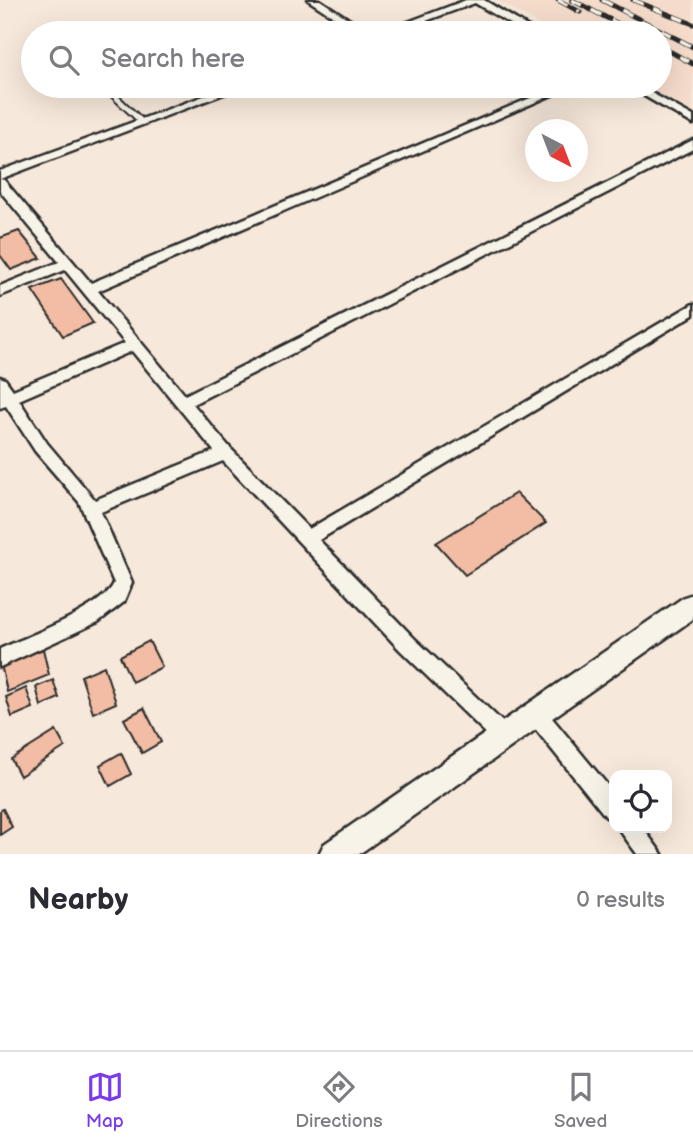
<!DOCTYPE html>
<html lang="en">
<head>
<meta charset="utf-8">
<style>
	:root { --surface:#fff; --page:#f2f2f3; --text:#2b2b33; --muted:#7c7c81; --line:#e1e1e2; --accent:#7c3aed }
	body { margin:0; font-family:"Balsamiq Sans",sans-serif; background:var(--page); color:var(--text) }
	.controls { position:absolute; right:21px; bottom:21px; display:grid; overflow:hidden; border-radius:14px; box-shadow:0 7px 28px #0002 }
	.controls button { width:63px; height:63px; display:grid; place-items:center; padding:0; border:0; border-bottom:2px solid var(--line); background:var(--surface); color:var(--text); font:35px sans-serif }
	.compass { position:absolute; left:525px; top:119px; width:63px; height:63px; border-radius:50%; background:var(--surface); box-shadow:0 7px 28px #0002; rotate:138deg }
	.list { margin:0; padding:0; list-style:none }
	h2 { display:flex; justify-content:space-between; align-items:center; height:91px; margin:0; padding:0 28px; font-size:30px }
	h2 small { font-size:23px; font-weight:400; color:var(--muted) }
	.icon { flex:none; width:38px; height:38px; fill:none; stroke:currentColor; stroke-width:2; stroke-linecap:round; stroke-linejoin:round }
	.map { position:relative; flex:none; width:693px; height:854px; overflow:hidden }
	.search { position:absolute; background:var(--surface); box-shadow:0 7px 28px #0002; left:21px; right:21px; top:21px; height:77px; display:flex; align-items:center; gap:18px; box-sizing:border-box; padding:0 24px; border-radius:38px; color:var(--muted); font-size:26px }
	.sheet { height:196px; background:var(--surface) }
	nav { display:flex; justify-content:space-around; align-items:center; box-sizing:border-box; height:98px; border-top:2px solid var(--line); background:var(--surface); font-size:19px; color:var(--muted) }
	nav a { display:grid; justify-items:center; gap:4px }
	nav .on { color:var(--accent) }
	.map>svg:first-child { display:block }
</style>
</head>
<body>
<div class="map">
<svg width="693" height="854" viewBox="0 0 693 854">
	<rect width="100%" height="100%" fill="#f6e8da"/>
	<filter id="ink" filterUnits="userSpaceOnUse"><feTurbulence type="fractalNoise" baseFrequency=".0143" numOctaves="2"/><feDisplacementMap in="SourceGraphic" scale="14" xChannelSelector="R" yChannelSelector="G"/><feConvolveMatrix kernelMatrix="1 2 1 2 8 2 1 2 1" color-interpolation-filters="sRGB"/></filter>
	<g filter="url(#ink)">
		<path fill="#f5dbca" d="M 496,0 L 693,0 L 693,112 L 646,86 L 660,86 L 660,33 L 554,33 Z"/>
		<path fill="#f2bda4" stroke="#2b2b2b" stroke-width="2" d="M 19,231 L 41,258 L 11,270 L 0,255 L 0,238 Z
			M 61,279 L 93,323 L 63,336 L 32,290 Z
			M 516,493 L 546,523 L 465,575 L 436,543 Z
			M 149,641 L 162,667 L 132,682 L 120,656 Z
			M 43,649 L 49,675 L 7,692 L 1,664 Z
			M 104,666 L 116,703 L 93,713 L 81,676 Z
			M 53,680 L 59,698 L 41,706 L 36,687 Z
			M 26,688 L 33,708 L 12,717 L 6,697 Z
			M 144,708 L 161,742 L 142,753 L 124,719 Z
			M 56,731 L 65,747 L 20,776 L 11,759 Z
			M 121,753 L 131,774 L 110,786 L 100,765 Z
			M 3,809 L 12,827 L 0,835 L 0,811 Z"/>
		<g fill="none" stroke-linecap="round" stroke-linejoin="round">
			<g stroke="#2b2b2b" stroke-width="9">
				<path id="service" d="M 104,86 L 142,122"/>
			</g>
			<g stroke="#2b2b2b" stroke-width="5">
				<path id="minor" d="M 308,0 L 320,0 L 370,33 L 358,33 Z
					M 466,0 L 484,0 L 538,33 L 526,33 L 475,3 L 393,33 L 379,33 Z
					M 231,86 L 245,86 L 0,179 L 0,171 Z
					M 559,86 L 573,86 L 98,291 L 185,395 L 693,140 L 693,149 L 193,404 L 231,449 L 309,529 L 693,304 L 693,315 L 319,540 L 414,638 L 510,729 L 513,736 L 510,743 L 503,746 L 496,743 L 400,650 L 223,461 L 101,512 L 132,583 L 124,602 L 98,622 L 0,667 L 0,649 C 26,637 104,608 114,583 L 79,502 L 35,451 L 6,406 L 0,408 L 0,377 L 5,379 L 13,390 L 125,343 L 65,270 L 0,296 L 0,286 L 59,262 L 0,191 L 0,179 L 4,180 L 91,283 ZM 132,351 L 214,451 L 95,500 L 47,443 L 19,400 Z
					M 627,86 L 639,86 L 693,116 L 693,124 Z
					M 536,704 L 543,707 L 614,793 L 614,820 L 606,817 L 529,721 L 526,714 L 529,707 Z
					M 618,828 L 643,828 L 662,854 L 637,854 Z"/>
			</g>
			<g stroke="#2b2b2b" stroke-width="5">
				<path id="tertiary" d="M 693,594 L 693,619 L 359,854 L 319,854 L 324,844 L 684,597 Z"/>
			</g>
			<use href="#service" stroke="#f7f3e8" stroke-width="5"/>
			<use href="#minor" fill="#f7f3e8" fill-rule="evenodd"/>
			<use href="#tertiary" fill="#f7f3e8" fill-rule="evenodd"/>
			<g stroke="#2b2b2b" stroke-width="5">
				<path id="rail" d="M 558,0 L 580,12
					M 572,0 L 636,33
					M 602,0 L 693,47
					M 633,0 L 693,24
					M 660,46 L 693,64"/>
			</g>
			<use href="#rail" stroke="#f7f3e8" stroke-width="3.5" stroke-dasharray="11" stroke-linecap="butt"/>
		</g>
	</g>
</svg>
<div class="controls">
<button><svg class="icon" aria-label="locate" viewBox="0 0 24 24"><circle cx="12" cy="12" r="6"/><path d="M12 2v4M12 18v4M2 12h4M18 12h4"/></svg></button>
</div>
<svg class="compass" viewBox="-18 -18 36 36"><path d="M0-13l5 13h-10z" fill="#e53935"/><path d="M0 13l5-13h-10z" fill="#7c7c81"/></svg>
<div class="search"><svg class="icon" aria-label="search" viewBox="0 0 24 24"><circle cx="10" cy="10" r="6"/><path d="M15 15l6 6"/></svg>Search here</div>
</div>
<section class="sheet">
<h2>Nearby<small>0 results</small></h2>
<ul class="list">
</ul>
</section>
<nav>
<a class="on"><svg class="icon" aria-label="map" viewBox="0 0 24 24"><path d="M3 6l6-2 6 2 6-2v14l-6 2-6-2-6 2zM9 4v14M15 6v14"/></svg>Map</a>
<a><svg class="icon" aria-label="directions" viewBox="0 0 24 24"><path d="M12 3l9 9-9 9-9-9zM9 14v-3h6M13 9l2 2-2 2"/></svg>Directions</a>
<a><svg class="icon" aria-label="saved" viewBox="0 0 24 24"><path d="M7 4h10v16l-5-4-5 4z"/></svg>Saved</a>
</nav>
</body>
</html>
